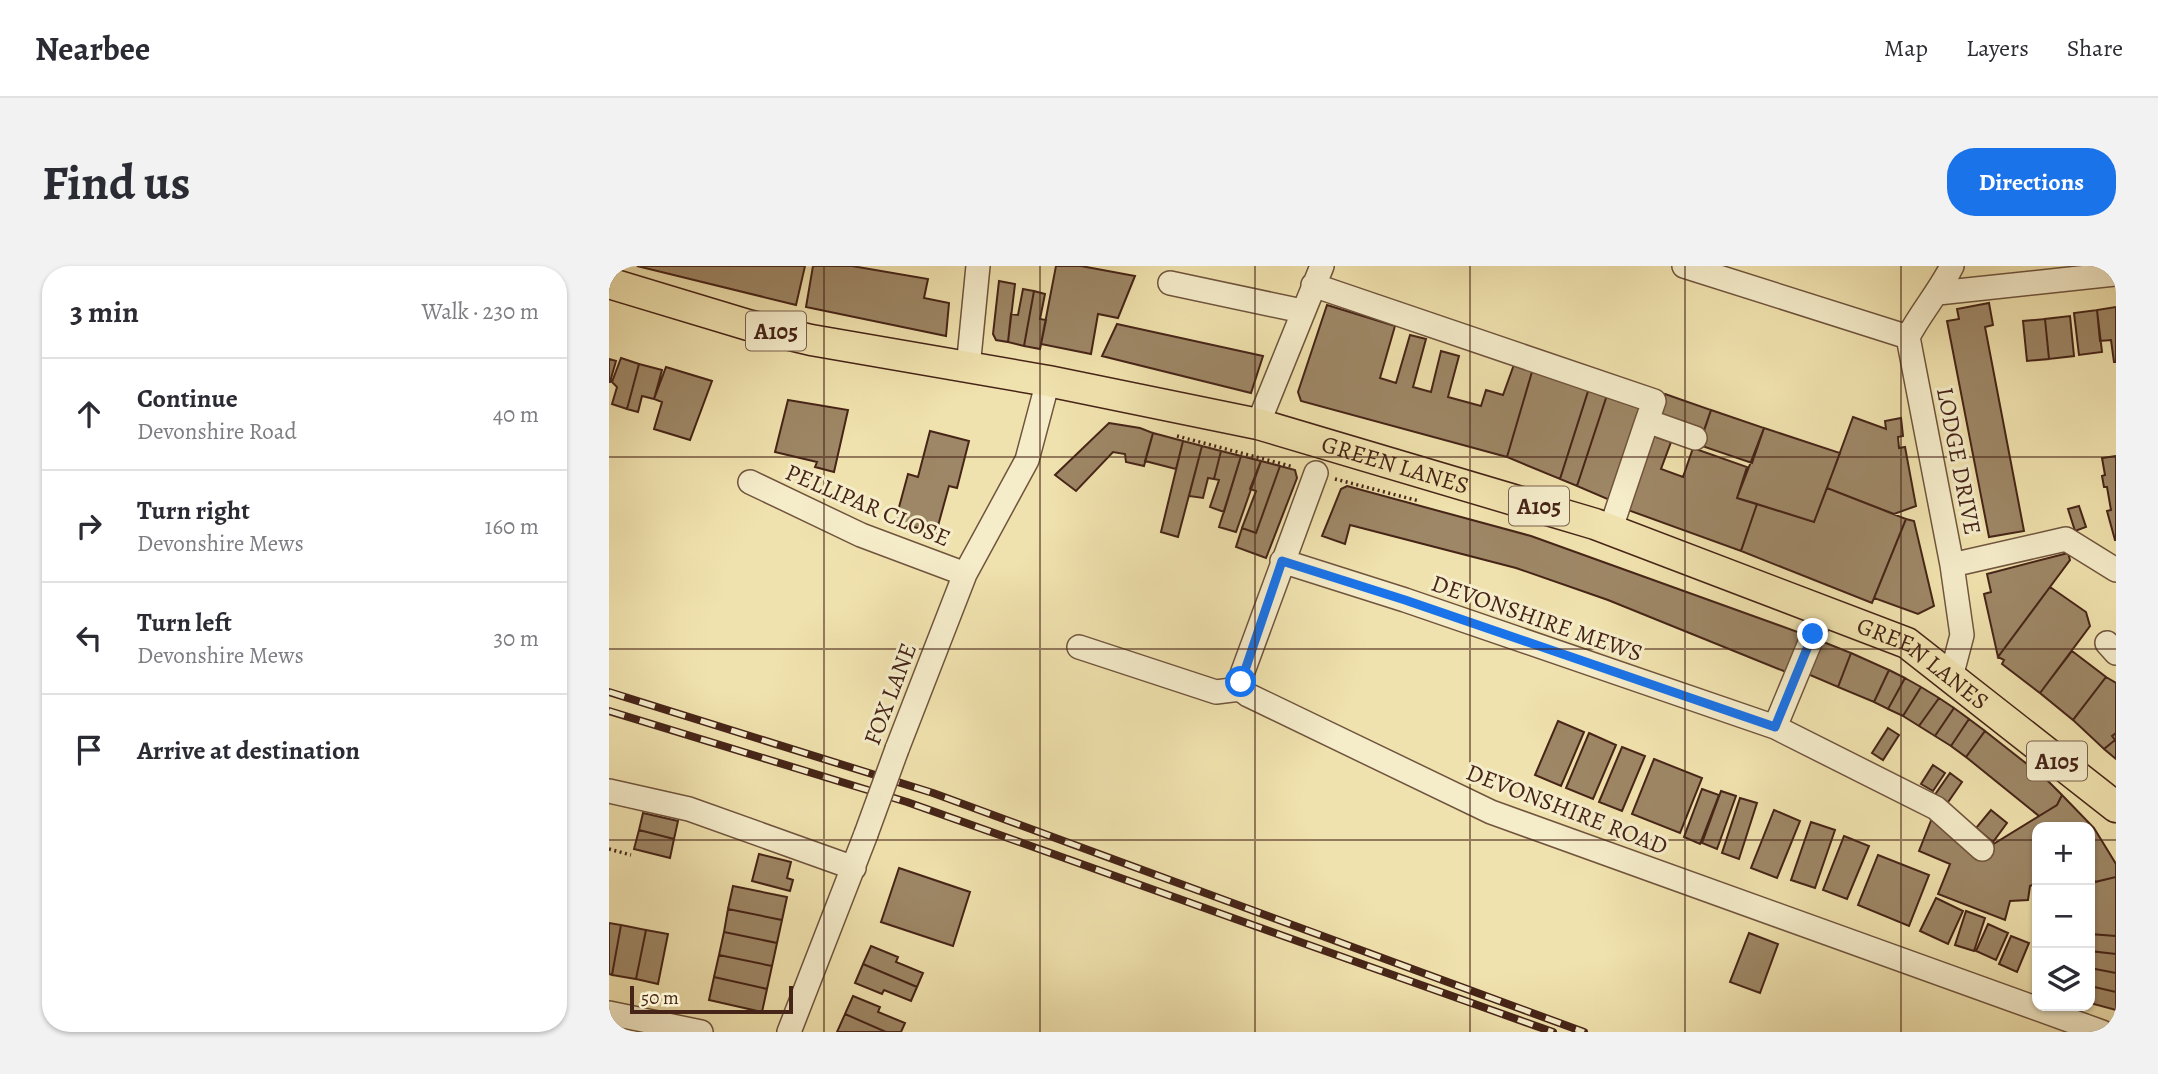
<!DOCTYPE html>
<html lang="en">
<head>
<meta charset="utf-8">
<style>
	:root { --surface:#fff; --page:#f2f2f3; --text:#2b2b33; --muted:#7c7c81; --line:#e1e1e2; --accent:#1a73e8 }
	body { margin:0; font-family:Alegreya,serif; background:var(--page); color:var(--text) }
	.controls { position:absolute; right:21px; bottom:21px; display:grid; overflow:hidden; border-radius:14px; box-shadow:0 2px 5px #0004 }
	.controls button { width:63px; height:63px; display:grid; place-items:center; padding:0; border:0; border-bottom:2px solid var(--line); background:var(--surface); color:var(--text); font:35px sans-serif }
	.scale { position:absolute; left:21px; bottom:18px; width:163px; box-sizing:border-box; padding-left:7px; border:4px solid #462417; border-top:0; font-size:19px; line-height:24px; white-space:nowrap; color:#462417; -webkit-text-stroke:5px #f5ecca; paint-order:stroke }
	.stop { position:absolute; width:21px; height:21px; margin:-16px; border:5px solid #1a73e8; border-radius:50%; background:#fff }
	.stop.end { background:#1a73e8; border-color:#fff; box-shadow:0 2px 7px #0008 }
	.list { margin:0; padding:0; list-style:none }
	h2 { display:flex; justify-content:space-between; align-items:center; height:91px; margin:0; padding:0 28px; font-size:30px }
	h2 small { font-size:23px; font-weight:400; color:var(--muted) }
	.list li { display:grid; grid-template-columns:46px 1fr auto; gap:21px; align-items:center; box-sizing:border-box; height:112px; padding:0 28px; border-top:2px solid var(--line) }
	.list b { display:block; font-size:26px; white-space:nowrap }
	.list p { margin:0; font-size:23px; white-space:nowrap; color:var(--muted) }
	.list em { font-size:23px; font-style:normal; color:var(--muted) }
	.icon { flex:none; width:38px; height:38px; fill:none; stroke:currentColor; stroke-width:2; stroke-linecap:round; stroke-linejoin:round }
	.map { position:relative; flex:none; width:1507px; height:766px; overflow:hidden; border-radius:28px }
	header { display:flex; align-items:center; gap:42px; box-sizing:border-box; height:98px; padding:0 35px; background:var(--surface); border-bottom:2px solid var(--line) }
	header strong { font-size:33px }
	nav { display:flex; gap:38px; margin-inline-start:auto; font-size:24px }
	.intro { display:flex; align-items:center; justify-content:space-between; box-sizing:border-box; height:168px; padding:0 42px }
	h1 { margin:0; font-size:49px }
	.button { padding:18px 32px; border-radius:28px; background:var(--accent); color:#fff; font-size:24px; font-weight:700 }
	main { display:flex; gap:42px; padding:0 42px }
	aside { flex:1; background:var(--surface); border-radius:28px; box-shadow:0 2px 5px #0004 }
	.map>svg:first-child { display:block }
</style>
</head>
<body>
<header>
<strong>Nearbee</strong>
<nav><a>Map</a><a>Layers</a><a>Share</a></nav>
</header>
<div class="intro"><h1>Find us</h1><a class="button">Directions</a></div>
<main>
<aside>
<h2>3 min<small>Walk · 230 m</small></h2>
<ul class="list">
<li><svg class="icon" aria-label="ahead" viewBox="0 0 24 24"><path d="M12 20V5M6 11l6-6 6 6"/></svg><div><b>Continue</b><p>Devonshire Road</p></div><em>40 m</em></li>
<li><svg class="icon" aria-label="right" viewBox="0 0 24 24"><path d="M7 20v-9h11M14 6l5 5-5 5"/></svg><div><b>Turn right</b><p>Devonshire Mews</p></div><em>160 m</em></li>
<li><svg class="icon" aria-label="left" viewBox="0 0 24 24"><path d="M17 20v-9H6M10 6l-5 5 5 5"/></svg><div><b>Turn left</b><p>Devonshire Mews</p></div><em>30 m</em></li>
<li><svg class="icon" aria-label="arrive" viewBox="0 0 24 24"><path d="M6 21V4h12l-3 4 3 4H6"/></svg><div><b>Arrive at destination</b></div></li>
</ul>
</aside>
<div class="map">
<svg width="1507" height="766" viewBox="0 0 1507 766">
	<rect width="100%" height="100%" fill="#f0e2ae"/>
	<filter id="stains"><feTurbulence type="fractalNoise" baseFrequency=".00286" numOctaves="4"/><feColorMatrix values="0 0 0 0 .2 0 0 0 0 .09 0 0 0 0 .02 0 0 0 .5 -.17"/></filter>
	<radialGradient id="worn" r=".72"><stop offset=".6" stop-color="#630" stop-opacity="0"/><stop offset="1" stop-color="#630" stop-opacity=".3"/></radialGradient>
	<path fill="#9e8766" stroke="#462417" stroke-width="2" d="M 28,0 L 196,0 L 187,39 Z
		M 204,0 L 243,0 L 319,13 L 315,32 L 340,37 L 337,70 L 197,41 Z
		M 447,0 L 472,0 L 526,10 L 509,52 L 489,48 L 482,88 L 432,78 Z
		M 390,15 L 406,18 L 399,76 L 387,74 L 384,68 Z
		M 414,23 L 425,25 L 415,80 L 399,76 L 402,48 L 409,49 Z
		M 425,25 L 436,28 L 431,53 L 437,54 L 431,83 L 415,80 Z
		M 1380,37 L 1384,59 L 1376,61 L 1415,265 L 1380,271 L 1338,55 L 1350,53 L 1348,43 Z
		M 718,39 L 786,60 L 771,112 L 787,117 L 801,69 L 817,73 L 804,121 L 822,126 L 832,85 L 850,90 L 839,131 L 872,140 L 877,124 L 894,129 L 907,93 L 925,99 L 898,191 L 692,135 L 689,126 Z
		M 1507,41 L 1507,96 L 1505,96 L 1502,74 L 1491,75 L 1488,44 Z
		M 1488,44 L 1493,86 L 1470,89 L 1465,47 Z
		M 1461,50 L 1465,90 L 1440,93 L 1436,53 Z
		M 1436,53 L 1440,93 L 1418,95 L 1414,55 Z
		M 508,58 L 654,90 L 642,127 L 493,90 Z
		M 12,92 L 30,98 L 18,143 L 3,138 L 8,121 L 3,116 Z
		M 0,93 L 7,95 L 1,116 L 0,116 Z
		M 30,98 L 53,104 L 45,133 L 33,130 L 29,146 L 18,143 Z
		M 925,99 L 981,119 L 951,213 L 898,191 Z
		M 57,101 L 103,115 L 81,174 L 45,163 L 53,136 L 45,133 Z
		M 981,119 L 999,126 L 968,220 L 951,213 Z
		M 999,126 L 1035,140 L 1003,235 L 968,220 Z
		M 1056,128 L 1102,144 L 1095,165 L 1050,148 Z
		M 179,134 L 239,144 L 225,206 L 206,201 L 208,196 L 166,186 Z
		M 1102,144 L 1155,162 L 1143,197 L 1090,179 Z
		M 1244,151 L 1277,163 L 1276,155 L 1292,152 L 1294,170 L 1289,171 L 1290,182 L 1296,181 L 1307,240 L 1285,248 L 1218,222 Z
		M 500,157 L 531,162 L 544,167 L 535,200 L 517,196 L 516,188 L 504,186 L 467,225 L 446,209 Z
		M 1155,162 L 1231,187 L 1205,256 L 1128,232 Z
		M 321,165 L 360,175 L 348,222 L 340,220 L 327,267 L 286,256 L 299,208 L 309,211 Z
		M 544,167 L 574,175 L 567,203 L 536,195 Z
		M 1041,169 L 1062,176 L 1052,203 L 1074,211 L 1084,182 L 1138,201 L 1128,232 L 1148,238 L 1132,285 L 1016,243 Z
		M 574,175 L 593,180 L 569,271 L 552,266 Z
		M 593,180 L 612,185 L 605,213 L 599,212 L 594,232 L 580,230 Z
		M 612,185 L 632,190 L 615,246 L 601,241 L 610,214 L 605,213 Z
		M 632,190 L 652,195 L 627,266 L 610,261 Z
		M 1507,190 L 1507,274 L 1506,274 L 1498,245 L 1502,244 L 1498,221 L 1495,221 L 1493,210 L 1496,209 L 1493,192 Z
		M 652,195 L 671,200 L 647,267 L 633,262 L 647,225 L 641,223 Z
		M 671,200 L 686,204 L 688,212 L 657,292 L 627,281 L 633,262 L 647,267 Z
		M 738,220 L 922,270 L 1197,369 L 1182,408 L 999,334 L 907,302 L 741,259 L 736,278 L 713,270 L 732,223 Z
		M 1218,222 L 1297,253 L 1263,337 L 1132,285 L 1148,238 L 1205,256 Z
		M 1470,240 L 1477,261 L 1466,265 L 1459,243 Z
		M 1297,253 L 1305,255 L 1325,340 L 1309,348 L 1265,332 Z
		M 1459,287 L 1461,294 L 1389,391 L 1375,328 L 1382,326 L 1378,308 Z
		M 1441,321 L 1477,346 L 1481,360 L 1431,427 L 1393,398 L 1395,394 L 1389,391 Z
		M 1207,373 L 1242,387 L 1229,421 L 1194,406 Z
		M 1463,385 L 1497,411 L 1464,454 L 1431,427 Z
		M 1242,387 L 1280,404 L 1265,436 L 1229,421 Z
		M 1280,404 L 1296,412 L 1279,443 L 1265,436 Z
		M 1497,411 L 1507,417 L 1507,467 L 1503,470 L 1506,474 L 1495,483 L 1464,454 Z
		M 1296,412 L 1312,421 L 1294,450 L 1279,443 Z
		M 1312,421 L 1330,432 L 1310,460 L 1294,450 Z
		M 1330,432 L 1345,442 L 1326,470 L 1310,460 Z
		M 1345,442 L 1360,453 L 1342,480 L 1326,470 Z
		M 1360,453 L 1376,465 L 1357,491 L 1342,480 Z
		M 949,455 L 975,466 L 952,520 L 926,509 Z
		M 1279,462 L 1290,469 L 1274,494 L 1263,487 Z
		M 1376,465 L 1437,513 L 1453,529 L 1448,539 L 1430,550 L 1357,491 Z
		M 980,467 L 1007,479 L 984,533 L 957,522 Z
		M 1507,467 L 1507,493 L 1495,483 L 1506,474 L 1503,470 Z
		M 1013,481 L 1036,490 L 1013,545 L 990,536 Z
		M 1045,493 L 1093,512 L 1071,567 L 1023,548 Z
		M 1324,499 L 1336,507 L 1324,525 L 1312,518 Z
		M 1341,507 L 1353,516 L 1337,539 L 1325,530 Z
		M 1093,523 L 1110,529 L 1091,578 L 1075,571 Z
		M 1112,525 L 1127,530 L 1108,583 L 1093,577 Z
		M 1453,529 L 1485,562 L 1507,598 L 1507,611 L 1486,616 L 1481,607 L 1481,561 L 1428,561 L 1428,617 L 1421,620 L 1419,634 L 1401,635 L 1396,654 L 1329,628 L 1341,598 L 1310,585 L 1325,547 L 1373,585 L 1448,539 Z
		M 1131,532 L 1148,537 L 1130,593 L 1113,587 Z
		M 1165,544 L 1191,555 L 1168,612 L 1142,602 Z
		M 1382,544 L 1398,557 L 1384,576 L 1367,562 Z
		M 34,547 L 69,555 L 65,573 L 30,564 Z
		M 1202,556 L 1226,564 L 1206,622 L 1182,614 Z
		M 30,564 L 65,573 L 61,592 L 25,583 Z
		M 1235,570 L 1260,580 L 1238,633 L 1214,624 Z
		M 150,588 L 182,596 L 178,612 L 184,614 L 181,625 L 143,615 Z
		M 1269,589 L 1320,609 L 1300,660 L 1249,639 Z
		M 290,602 L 361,626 L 344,680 L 272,656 Z
		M 1507,611 L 1507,670 L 1481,668 L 1481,617 Z
		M 124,620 L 178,631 L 173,654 L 119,643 Z
		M 1327,632 L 1354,645 L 1339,678 L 1311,665 Z
		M 119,643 L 173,654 L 168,677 L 115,666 Z
		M 1357,645 L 1376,652 L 1365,685 L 1346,679 Z
		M 0,657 L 12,659 L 3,709 L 0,708 Z
		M 1379,658 L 1399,667 L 1387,694 L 1367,685 Z
		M 12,659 L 37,664 L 27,713 L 3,709 Z
		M 37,664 L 59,668 L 49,718 L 27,713 Z
		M 115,666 L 168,677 L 163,700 L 110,689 Z
		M 1140,667 L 1169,678 L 1151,727 L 1121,716 Z
		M 1481,668 L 1507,670 L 1507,688 L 1481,685 Z
		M 1402,670 L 1420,677 L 1408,706 L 1390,698 Z
		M 262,680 L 289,691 L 287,696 L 314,707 L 308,721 L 254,698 Z
		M 1481,685 L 1507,688 L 1507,707 L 1481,702 Z
		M 110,689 L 163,700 L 158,723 L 105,711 Z
		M 254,698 L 308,721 L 302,735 L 275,724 L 273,728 L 246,717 Z
		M 1481,702 L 1507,707 L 1507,726 L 1481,720 Z
		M 105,711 L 158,723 L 153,746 L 100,734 Z
		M 1481,720 L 1507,726 L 1507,744 L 1481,737 Z
		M 244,730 L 271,741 L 269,746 L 296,757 L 292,766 L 277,766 L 236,748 Z
		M 236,748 L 277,766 L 228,766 Z"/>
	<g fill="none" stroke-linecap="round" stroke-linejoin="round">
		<g stroke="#70543d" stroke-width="26">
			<path id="minor" d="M 1075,0 L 1299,71
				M 561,17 L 693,45
				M 704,19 L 1045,135 L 1038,155
				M 1329,27 L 1507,8
				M 359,102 L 369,0
				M 649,158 L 713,0
				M 707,207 L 633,408 L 631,423 L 639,429 L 882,546 L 1493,766
				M 141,216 L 252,269 L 356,308
				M 1001,265 L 1038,155 L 1086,172
				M 673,295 L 796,334 L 1166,461 L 1327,542 L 1373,583
				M 1343,299 L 1457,273 L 1507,304
				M 1498,377 L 1507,387
				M 470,381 L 607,426 L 631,423
				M 1342,411 L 1353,369 L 1343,299 L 1299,71 C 1312,46 1330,26 1343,0
				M 1166,461 L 1214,345
				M 288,483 L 356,308 L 418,194 L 439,115
				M 0,525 L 80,543 L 245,602
				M 0,747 L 92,766
				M 180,766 L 257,568"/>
		</g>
		<g stroke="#462417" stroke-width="33">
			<g id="major">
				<path id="s1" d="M 0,17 L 139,59 L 202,74 L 439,115 L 649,158 L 986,258 L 1298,377 L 1507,541"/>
			</g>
		</g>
		<path stroke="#462417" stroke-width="3.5" stroke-dasharray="2 3.5" stroke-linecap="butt" d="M 568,170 L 685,201
			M 726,213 L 810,235
			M 0,583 L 22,589"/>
		<use href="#minor" stroke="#f5ecca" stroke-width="23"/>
		<use href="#major" stroke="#f0e2ae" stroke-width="30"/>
		<g stroke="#462417" stroke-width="8">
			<path id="rail" d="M 0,426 L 324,527 L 975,766
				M 0,445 L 298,536 L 944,766"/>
		</g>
		<use href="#rail" stroke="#f5ecca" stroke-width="5" stroke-dasharray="16" stroke-linecap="butt"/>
		<g stroke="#70543d" stroke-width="26" stroke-linecap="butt">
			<path id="minor-bridge" d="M 257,568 L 288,483"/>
		</g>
		<use href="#minor-bridge" stroke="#f5ecca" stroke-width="23"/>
	</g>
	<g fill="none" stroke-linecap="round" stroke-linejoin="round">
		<path stroke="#1a73e8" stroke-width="9" d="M 632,416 L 673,295 L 796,334 L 1166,461 L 1204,368"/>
	</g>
	<path fill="none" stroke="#462417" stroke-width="2" stroke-opacity="0.55" d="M 215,0 L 215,766M 431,0 L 431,766M 646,0 L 646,766M 861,0 L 861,766M 1076,0 L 1076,766M 1292,0 L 1292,766M 0,191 L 1507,191M 0,383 L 1507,383M 0,574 L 1428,574M 1481,574 L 1507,574"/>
	<g text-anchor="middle" stroke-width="6" stroke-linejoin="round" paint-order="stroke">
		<g fill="#f5ecca" stroke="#7a604d" stroke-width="2">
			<rect x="137" y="45.5" width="60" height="39" rx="5"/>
			<rect x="900" y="220.5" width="60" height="39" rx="5"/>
			<rect x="1418" y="475.5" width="60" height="39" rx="5"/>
		</g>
		<g font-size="23" font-weight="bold" fill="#462417">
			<text x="167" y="73">A105</text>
			<text x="930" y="248">A105</text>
			<text x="1448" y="503">A105</text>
		</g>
		<g font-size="24" fill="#462417" stroke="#f5ecca">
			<text transform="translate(1350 195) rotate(79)" y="8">LODGE DRIVE</text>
			<text dy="8" stroke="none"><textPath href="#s1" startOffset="808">GREEN LANES</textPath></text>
			<text transform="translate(259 239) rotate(23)" y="8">PELLIPAR CLOSE</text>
			<text transform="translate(928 352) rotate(19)" y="8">DEVONSHIRE MEWS</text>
			<text dy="8" stroke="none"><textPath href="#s1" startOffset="1374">GREEN LANES</textPath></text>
			<text transform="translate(281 428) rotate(-69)" y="8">FOX LANE</text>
			<text transform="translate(958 543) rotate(21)" y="8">DEVONSHIRE ROAD</text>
		</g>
	</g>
	<rect width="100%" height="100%" filter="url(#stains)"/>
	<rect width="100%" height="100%" fill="url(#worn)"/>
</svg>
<div class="controls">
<button>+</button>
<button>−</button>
<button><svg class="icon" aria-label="layers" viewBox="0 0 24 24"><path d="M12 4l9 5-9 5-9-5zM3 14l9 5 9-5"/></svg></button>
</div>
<div class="scale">50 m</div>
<div class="stop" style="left:632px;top:416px"></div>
<div class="stop end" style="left:1204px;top:368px"></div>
</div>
</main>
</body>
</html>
